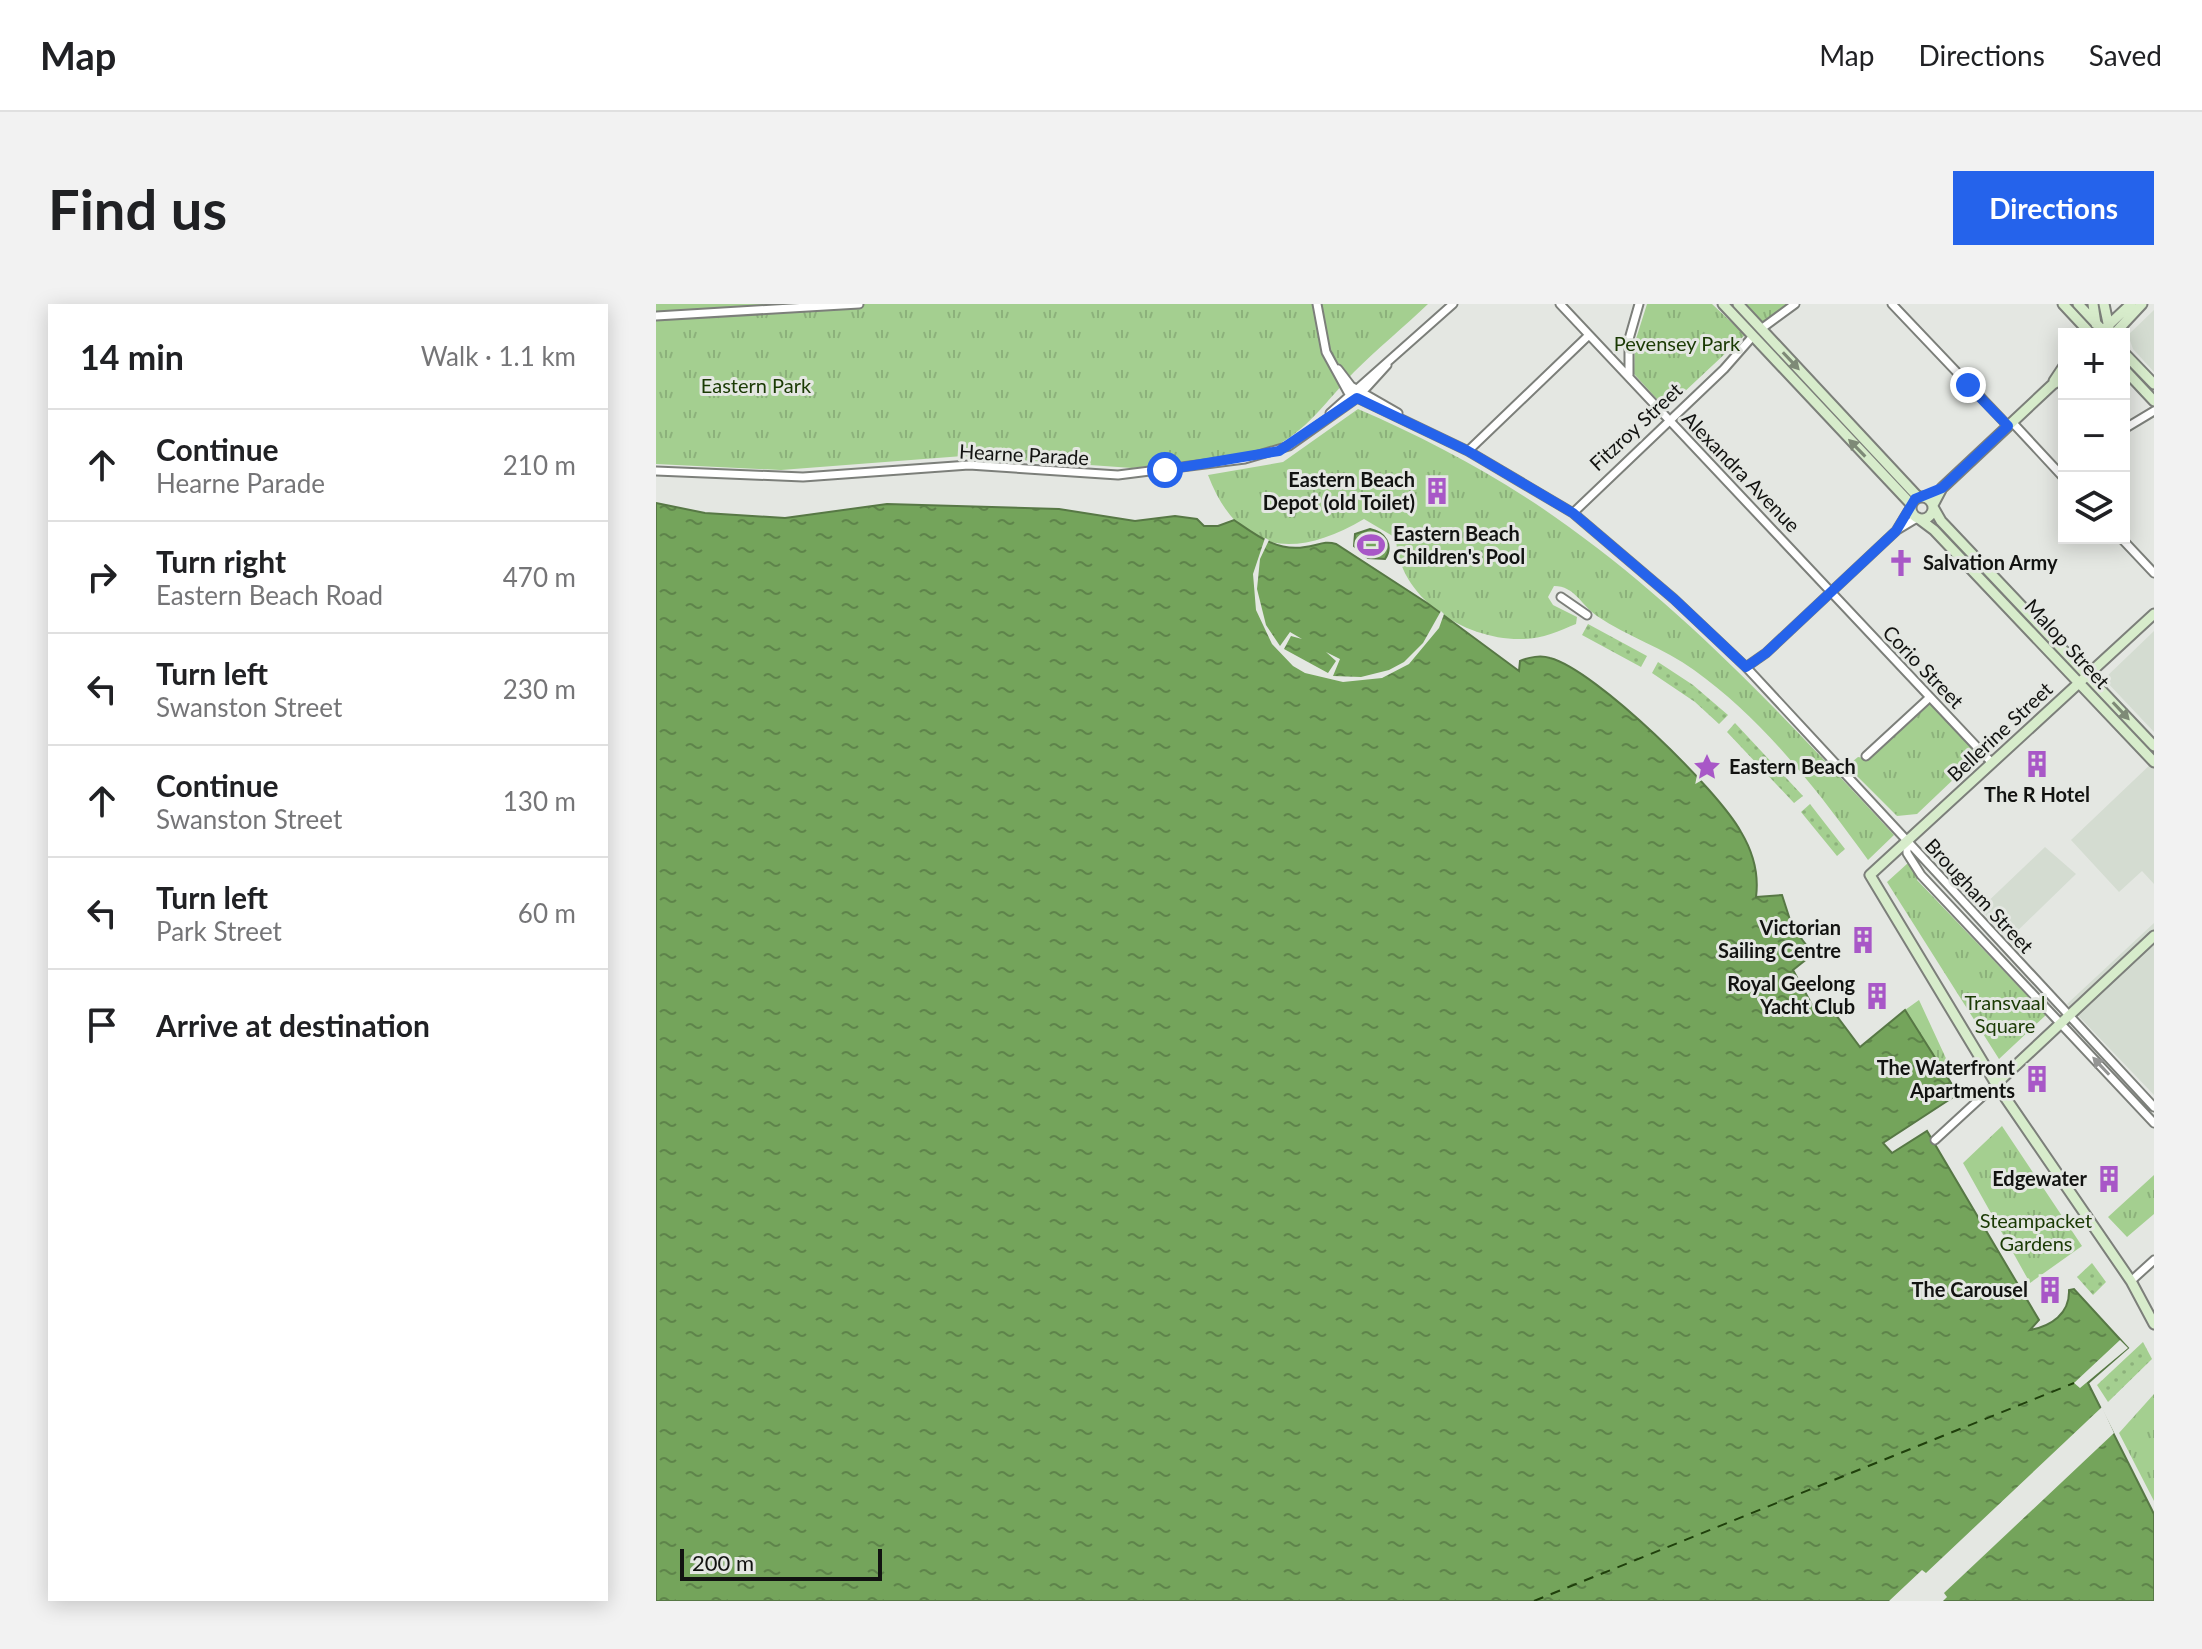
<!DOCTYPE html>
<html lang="en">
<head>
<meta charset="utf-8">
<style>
	:root { --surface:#fff; --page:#f2f2f2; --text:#202124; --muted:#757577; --line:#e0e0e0; --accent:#2563eb }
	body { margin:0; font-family:Lato,sans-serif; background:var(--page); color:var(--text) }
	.controls { position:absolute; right:24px; top:24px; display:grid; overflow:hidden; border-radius:0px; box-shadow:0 4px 20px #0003 }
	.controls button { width:72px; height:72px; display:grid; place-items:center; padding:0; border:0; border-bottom:2px solid var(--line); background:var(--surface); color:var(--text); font:40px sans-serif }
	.scale { position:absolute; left:24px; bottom:20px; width:202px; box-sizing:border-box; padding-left:8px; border:4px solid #121311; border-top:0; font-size:22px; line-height:28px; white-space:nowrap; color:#121311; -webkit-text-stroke:6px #e4e7e2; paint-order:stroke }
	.stop { position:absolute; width:24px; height:24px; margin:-18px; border:6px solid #2563eb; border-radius:50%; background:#fff }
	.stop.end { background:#2563eb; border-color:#fff; box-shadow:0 2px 8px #0008 }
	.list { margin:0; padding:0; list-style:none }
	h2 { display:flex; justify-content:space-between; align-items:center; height:104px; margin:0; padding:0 32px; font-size:34px }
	h2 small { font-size:26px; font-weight:400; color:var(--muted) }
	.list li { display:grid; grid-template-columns:52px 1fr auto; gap:24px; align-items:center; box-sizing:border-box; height:112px; padding:0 32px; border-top:2px solid var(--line) }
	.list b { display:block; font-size:30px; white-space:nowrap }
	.list p { margin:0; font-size:26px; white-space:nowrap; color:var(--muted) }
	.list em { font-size:26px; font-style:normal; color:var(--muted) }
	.icon { flex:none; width:44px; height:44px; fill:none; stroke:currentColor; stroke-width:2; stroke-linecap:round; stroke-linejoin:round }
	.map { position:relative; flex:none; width:1498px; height:1297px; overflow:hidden; border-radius:0px }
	header { display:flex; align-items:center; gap:48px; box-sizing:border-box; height:112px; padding:0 40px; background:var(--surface); border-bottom:2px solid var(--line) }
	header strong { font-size:38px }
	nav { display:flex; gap:44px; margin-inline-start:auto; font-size:28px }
	.intro { display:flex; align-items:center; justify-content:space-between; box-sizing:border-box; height:192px; padding:0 48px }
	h1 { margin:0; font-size:56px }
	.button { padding:20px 36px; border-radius:0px; background:var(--accent); color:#fff; font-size:28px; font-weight:700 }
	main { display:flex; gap:48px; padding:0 48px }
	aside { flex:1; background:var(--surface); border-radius:0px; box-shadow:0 4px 20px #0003 }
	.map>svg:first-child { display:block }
</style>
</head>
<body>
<header>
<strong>Map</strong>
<nav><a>Map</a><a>Directions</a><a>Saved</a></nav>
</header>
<div class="intro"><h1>Find us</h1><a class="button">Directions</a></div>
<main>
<aside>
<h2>14 min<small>Walk · 1.1 km</small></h2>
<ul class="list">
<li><svg class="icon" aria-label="ahead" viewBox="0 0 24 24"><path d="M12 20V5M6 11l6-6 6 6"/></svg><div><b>Continue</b><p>Hearne Parade</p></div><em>210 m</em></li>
<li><svg class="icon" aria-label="right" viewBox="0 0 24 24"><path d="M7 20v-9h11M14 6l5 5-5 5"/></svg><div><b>Turn right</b><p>Eastern Beach Road</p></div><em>470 m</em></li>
<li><svg class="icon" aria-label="left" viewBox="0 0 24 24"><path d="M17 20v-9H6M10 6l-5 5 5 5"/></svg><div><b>Turn left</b><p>Swanston Street</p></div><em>230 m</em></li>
<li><svg class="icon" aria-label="ahead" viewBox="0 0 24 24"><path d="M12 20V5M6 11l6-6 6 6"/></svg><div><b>Continue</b><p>Swanston Street</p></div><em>130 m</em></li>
<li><svg class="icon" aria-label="left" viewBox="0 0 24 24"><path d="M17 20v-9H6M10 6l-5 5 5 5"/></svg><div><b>Turn left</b><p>Park Street</p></div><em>60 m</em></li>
<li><svg class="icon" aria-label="arrive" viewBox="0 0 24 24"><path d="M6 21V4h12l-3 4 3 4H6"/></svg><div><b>Arrive at destination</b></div></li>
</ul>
</aside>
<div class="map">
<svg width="1498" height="1297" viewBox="0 0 1498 1297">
	<defs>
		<pattern id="grass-dots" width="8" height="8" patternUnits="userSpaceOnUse" patternTransform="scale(2)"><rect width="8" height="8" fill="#a4cf90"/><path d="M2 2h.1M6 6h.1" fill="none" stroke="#8cb17b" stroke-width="1.8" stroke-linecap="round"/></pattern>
		<pattern id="park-tufts" width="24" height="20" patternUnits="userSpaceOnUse" patternTransform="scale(2)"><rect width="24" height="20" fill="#a4cf90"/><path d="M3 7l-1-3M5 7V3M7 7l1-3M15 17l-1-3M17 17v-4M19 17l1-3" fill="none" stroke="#8cb17b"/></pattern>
		<pattern id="water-ripples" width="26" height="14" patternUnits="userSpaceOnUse" patternTransform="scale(2)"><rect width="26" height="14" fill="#74a45b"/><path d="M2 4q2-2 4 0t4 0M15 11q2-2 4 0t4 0" fill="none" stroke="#5e844a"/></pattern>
	</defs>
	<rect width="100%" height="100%" fill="#e4e7e2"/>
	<path fill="#d4dcd1" d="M 1498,6 L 1498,68 L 1477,45 L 1472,31 Z
		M 1498,327 L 1498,428 L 1448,375 Z
		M 1498,457 L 1498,580 L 1486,567 L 1463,588 L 1415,536 Z
		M 1389,543 L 1420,570 L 1353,635 L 1324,605 Z
		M 1498,619 L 1498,791 L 1411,700 Z"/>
	<path fill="url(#grass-dots)" d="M 932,320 L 991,352 L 985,363 L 926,331 Z
		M 1002,358 L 1037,381 L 1072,411 L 1063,420 L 1039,398 L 996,369 Z
		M 1079,419 L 1147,492 L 1138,499 L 1071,428 Z
		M 1154,500 L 1189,545 L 1181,552 L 1145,508 Z
		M 1436,959 L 1450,978 L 1437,991 L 1421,973 Z
		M 1487,1038 L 1496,1055 L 1452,1098 L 1441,1081 Z"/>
	<path fill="url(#park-tufts)" d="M 0,0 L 772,0 C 748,23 722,44 698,68 C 669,98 647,134 605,148 L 476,164 L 307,152 L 125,166 L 0,160 Z
		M 991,0 L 1056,0 L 1089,31 L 1010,105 L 978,70 L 979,38 Z
		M 1088,0 L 1133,0 L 1104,20 Z
		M 702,105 C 774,136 849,176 913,223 C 1034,310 1137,422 1238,531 L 1212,556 C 1162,487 1108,416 1038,366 C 1008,344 972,333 941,312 C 925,301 919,282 898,282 L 892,293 L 897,301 L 921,313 L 920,320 C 903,327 886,335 867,335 C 811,337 742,295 740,234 L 708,215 C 640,255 583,252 552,171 L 627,158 Z
		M 1275,399 L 1322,452 L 1261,510 L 1241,512 L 1191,462 L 1202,453 L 1213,455 Z
		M 1252,559 L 1263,572 L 1261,576 L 1390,711 L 1343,755 L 1231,578 Z
		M 1263,696 L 1294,763 L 1287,767 L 1249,706 Z
		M 1346,822 L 1426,942 L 1374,979 L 1307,859 Z
		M 1498,871 L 1498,910 L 1471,933 L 1452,913 Z
		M 1498,1090 L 1498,1197 L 1463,1129 Z"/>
	<path fill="url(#water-ripples)" stroke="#577845" stroke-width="2" d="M 0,199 L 49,209 L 129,214 L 231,200 L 403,205 L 479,217 L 519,212 L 541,215 L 548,222 L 562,222 L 578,216 C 600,231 621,248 649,243 C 661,242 668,236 680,240 L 771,299 L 863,367 L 864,357 C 873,353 885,351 894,354 C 940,366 1062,486 1085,528 C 1097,548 1103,570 1100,593 L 1126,591 L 1136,622 L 1157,650 L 1137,666 L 1161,710 L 1174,703 L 1204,743 L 1249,706 L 1302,790 L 1227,839 L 1236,849 L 1271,827 L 1383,1016 L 1374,1026 C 1395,1022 1414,1010 1413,986 L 1418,985 L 1472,1044 L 1432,1079 L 1498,1210 L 1498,1297 L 0,1297 Z
		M 714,225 C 729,228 738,241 729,255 L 712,254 L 698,242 L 699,230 Z"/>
	<path fill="#e4e7e2" d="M 609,234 L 613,236 L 604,255 L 601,285 L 610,321 L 624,342 L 634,328 L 646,335 L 635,332 L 628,345 L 672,369 L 680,357 L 670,348 L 684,355 L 677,372 L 705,373 L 733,366 L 748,358 L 767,339 L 785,307 L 788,310 L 783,324 L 753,360 L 726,374 L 687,378 L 649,369 L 637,362 L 616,340 L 600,306 L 597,270 Z
		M 1464,1036 L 1472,1044 L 1424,1084 L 1418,1079 Z
		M 1446,1103 L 1458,1129 L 1288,1289 L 1291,1293 L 1287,1297 L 1233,1297 L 1266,1266 L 1270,1269 Z"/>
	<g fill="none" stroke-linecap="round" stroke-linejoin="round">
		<path stroke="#20400c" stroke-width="2" stroke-dasharray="10 8" stroke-linecap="butt" d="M 878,1297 L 1418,1079"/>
		<g stroke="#7c7f7a" stroke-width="11">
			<path id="street" d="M 661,0 L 670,48 L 693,90 L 812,147 L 917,209 L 1018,295 L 1090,363 L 1498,803
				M 904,0 L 1336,459
				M 1236,0 L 1352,122
				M 0,12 L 203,0
				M 1105,25 L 1139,0
				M 682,65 L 695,82 L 742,109
				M 973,71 L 973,35 L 983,0
				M 674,109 L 797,0
				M 1356,118 L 1408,174
				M 1468,125 L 1498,107
				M 812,147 L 933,31
				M 0,167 L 147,173 L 313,161 L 462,171 L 589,155 L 633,142 L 701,94 L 731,61
				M 917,209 L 1068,65 L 1097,32
				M 1241,226 L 1261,214
				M 1465,234 L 1498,269
				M 905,293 L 931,311
				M 1090,363 L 1110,349 L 1240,227 L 1254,204
				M 1210,452 L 1273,394
				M 1251,539 L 1251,549 L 1265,571 L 1498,819
				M 1279,836 L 1340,780
				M 1475,977 L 1498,956"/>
		</g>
		<g stroke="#7c7f7a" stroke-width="13">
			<path id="secondary" d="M 1067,0 L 1255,200
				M 1082,0 L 1262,193
				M 1407,0 L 1435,30
				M 1422,0 L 1450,30
				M 1437,0 L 1440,20
				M 1448,0 L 1453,24
				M 1443,30 L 1475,0
				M 1458,30 L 1486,0
				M 1468,49 L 1498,80
				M 1468,65 L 1498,97
				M 1398,77 L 1408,62
				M1255 204a11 11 0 1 1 22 0a11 11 0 1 1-22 0Z
				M 1277,201 L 1286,184 L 1397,80 L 1408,74
				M 1277,203 L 1285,217 L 1498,442
				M 1262,214 L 1278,226 L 1498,458
				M 1498,310 L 1214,571 L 1340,780 L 1475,977 L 1498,1020
				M 1340,780 L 1498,632"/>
		</g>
		<use href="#street" stroke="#fff" stroke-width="7"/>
		<use href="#secondary" stroke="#d7eccb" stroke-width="9"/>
	</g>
	<defs><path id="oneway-solid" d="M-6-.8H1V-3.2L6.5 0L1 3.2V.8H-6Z" transform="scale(2)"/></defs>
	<g fill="#7e8a77">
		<use href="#oneway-solid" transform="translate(1135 57) rotate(47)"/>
		<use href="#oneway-solid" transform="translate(1201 144) rotate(-134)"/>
		<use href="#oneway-solid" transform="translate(1465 407) rotate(47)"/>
	</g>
	<use fill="#949594" href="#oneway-solid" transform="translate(1445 762) rotate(-133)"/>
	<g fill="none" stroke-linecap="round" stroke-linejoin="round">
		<path stroke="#2563eb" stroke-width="10" d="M 509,166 L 623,147 L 701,94 L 812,147 L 917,209 L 1018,295 L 1090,363 L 1110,349 L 1240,227 L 1259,195 L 1286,184 L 1352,122 L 1312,81"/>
	</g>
	<defs>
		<g id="building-bare" transform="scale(2.16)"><path d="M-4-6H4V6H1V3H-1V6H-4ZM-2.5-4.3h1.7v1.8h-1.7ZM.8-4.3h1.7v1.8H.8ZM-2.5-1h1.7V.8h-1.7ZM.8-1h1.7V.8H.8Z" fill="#a857c7" stroke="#e4e7e2" stroke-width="2.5" paint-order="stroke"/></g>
		<g id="stadium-bare" transform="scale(2.16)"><path d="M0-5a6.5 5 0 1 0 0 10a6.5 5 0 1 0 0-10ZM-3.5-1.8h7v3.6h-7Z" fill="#a857c7" stroke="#e4e7e2" stroke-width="2.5" paint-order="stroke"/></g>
		<g id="church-bare" transform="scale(2.16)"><path d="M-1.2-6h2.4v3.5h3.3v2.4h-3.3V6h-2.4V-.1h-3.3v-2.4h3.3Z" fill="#a857c7" stroke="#e4e7e2" stroke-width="2.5" paint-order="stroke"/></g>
		<g id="sight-bare" transform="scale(2.16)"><path d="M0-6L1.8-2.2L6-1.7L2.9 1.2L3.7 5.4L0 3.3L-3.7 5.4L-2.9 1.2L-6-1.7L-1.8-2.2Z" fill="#a857c7" stroke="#e4e7e2" stroke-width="2.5" paint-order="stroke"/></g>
	</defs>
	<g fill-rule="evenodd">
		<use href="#building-bare" x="781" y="187"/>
		<use href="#stadium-bare" x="715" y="241"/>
		<use href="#church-bare" x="1245" y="259"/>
		<use href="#building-bare" x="1381" y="460"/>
		<use href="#sight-bare" x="1051" y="463"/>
		<use href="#building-bare" x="1207" y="636"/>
		<use href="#building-bare" x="1221" y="692"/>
		<use href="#building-bare" x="1381" y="775"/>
		<use href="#building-bare" x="1453" y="875"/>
		<use href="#building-bare" x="1394" y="986"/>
	</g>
	<g text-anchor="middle" stroke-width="6" stroke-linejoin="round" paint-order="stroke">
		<g font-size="20" fill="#1a3a04" stroke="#e4e7e2">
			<text x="1021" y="47">Pevensey Park</text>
			<text x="100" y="89">Eastern Park</text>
			<text x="1349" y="706">Transvaal<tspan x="1349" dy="23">Square</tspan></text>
			<text x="1380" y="924">Steampacket<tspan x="1380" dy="23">Gardens</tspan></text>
		</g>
		<g font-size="20" fill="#121311" stroke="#e4e7e2">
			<text transform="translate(980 123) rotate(-43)" y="7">Fitzroy Street</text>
			<text transform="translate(368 151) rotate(3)" y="7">Hearne Parade</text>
			<text transform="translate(1085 168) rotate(46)" y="7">Alexandra Avenue</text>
			<text transform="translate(1411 340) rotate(47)" y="7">Malop Street</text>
			<text transform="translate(1267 363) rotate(46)" y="7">Corio Street</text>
			<text transform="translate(1344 428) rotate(-43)" y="7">Bellerine Street</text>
			<text transform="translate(1323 592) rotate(47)" y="7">Brougham Street</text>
		</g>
		<g font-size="20" font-weight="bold" fill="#121311" stroke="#e4e7e2" text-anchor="end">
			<text x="759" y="183">Eastern Beach<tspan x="759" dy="23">Depot (old Toilet)</tspan></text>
			<text x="737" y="237" text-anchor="start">Eastern Beach<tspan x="737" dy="23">Children's Pool</tspan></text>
			<text x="1267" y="266" text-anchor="start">Salvation Army</text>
			<text x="1073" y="470" text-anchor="start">Eastern Beach</text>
			<text x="1381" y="498" text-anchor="middle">The R Hotel</text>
			<text x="1185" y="631">Victorian<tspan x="1185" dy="23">Sailing Centre</tspan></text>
			<text x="1199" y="687">Royal Geelong<tspan x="1199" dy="23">Yacht Club</tspan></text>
			<text x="1359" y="771">The Waterfront<tspan x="1359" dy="23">Apartments</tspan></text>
			<text x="1431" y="882">Edgewater</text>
			<text x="1372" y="993">The Carousel</text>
		</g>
	</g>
</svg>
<div class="controls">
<button>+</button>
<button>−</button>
<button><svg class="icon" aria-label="layers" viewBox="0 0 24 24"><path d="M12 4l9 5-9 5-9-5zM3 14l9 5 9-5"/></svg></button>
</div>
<div class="scale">200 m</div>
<div class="stop" style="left:509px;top:166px"></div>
<div class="stop end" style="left:1312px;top:81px"></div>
</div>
</main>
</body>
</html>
